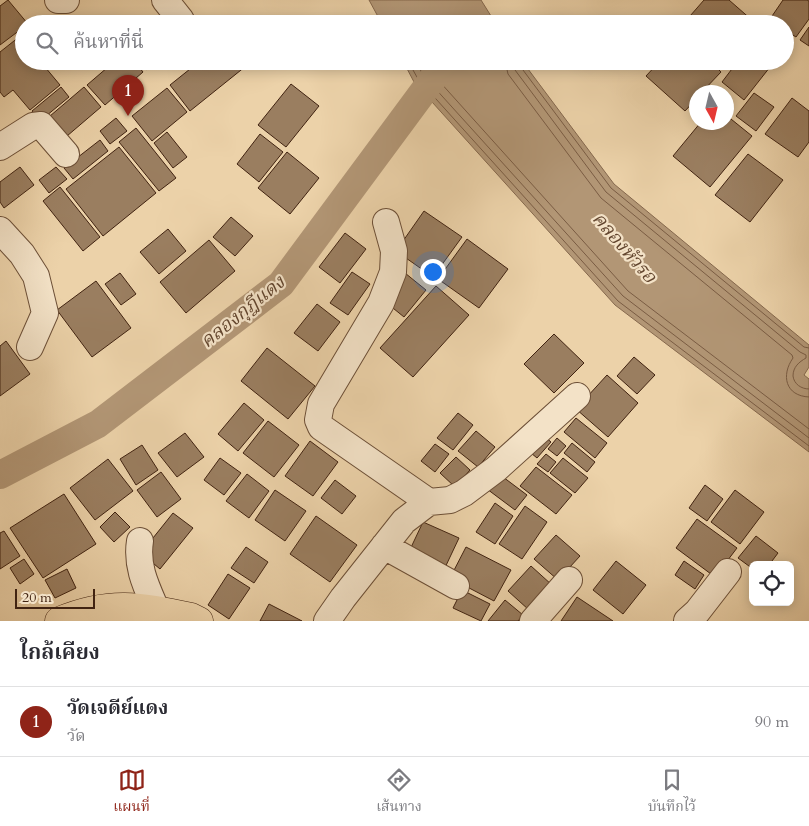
<!DOCTYPE html>
<html lang="th">
<head>
<meta charset="utf-8">
<style>
	:root { --surface:#fff; --page:#f7f7f7; --text:#2b2b33; --muted:#7c7c81; --line:#e1e1e2; --accent:#8f2418 }
	body { margin:0; font-family:Cardo,"Noto Serif Thai",serif; background:var(--page); color:var(--text) }
	.controls { position:absolute; right:15px; bottom:15px; display:grid; overflow:hidden; border-radius:8px; box-shadow:0 2px 12px #0003 }
	.controls button { width:45px; height:45px; display:grid; place-items:center; padding:0; border:0; border-bottom:1px solid var(--line); background:var(--surface); color:var(--text); font:25px sans-serif }
	.compass { position:absolute; left:689px; top:85px; width:45px; height:45px; border-radius:50%; background:var(--surface); box-shadow:0 2px 12px #0003; rotate:172deg }
	.scale { position:absolute; left:15px; bottom:12px; width:80px; box-sizing:border-box; padding-left:5px; border:2px solid #412311; border-top:0; font-size:14px; line-height:18px; white-space:nowrap; color:#412311; -webkit-text-stroke:4px #f3e2c7; paint-order:stroke }
	.you { position:absolute; left:432px; top:271px; width:18px; height:18px; margin:-12px; border:4px solid #fff; border-radius:50%; background:#1a73e8; box-shadow:0 0 0 8px #1a73e833 }
	.badge { display:grid; place-items:center; width:32px; height:32px; border-radius:50%; background:var(--accent); color:#fff; font-size:16px; font-weight:700 }
	.pin { position:absolute; translate:-50% -41px; filter:drop-shadow(0 1px 2px #0008) }
	.pin::after { content:''; position:absolute; top:26px; width:18px; height:15px; background:inherit; clip-path:polygon(0 0,100% 0,50% 100%) }
	.list { margin:0; padding:0; list-style:none }
	h2 { display:flex; justify-content:space-between; align-items:center; height:65px; margin:0; padding:0 20px; font-size:21px }
	h2 small { font-size:16px; font-weight:400; color:var(--muted) }
	.list li { display:grid; grid-template-columns:32px 1fr auto; gap:15px; align-items:center; box-sizing:border-box; height:70px; padding:0 20px; border-top:1px solid var(--line) }
	.list b { display:block; font-size:19px; white-space:nowrap }
	.list p { margin:0; font-size:16px; white-space:nowrap; color:var(--muted) }
	.list em { font-size:16px; font-style:normal; color:var(--muted) }
	.icon { flex:none; width:28px; height:28px; fill:none; stroke:currentColor; stroke-width:2; stroke-linecap:round; stroke-linejoin:round }
	.map { position:relative; flex:none; width:809px; height:621px; overflow:hidden }
	.search { position:absolute; background:var(--surface); box-shadow:0 2px 12px #0003; left:15px; right:15px; top:15px; height:55px; display:flex; align-items:center; gap:12px; box-sizing:border-box; padding:0 18px; border-radius:28px; color:var(--muted); font-size:19px }
	.sheet { height:135px; background:var(--surface) }
	nav { display:flex; justify-content:space-around; align-items:center; box-sizing:border-box; height:70px; border-top:1px solid var(--line); background:var(--surface); font-size:14px; color:var(--muted) }
	nav a { display:grid; justify-items:center; gap:2px }
	nav .on { color:var(--accent) }
	.map>svg:first-child { display:block }
</style>
</head>
<body>
<div class="map">
<svg width="809" height="621" viewBox="0 0 809 621">
	<rect width="100%" height="100%" fill="#ecd2a9"/>
	<filter id="stains"><feTurbulence type="fractalNoise" baseFrequency=".004" numOctaves="4"/><feColorMatrix values="0 0 0 0 .2 0 0 0 0 .09 0 0 0 0 .02 0 0 0 .5 -.17"/></filter>
	<radialGradient id="worn" r=".72"><stop offset=".6" stop-color="#630" stop-opacity="0"/><stop offset="1" stop-color="#630" stop-opacity=".3"/></radialGradient>
	<path fill="#b29675" stroke="#85684d" d="M 369,0 L 481,0 L 496,24 L 382,24 Z
		M 403,61 L 522,61 L 614,184 L 809,345 L 809,367 L 804,375 L 809,379 L 809,452 L 615,305 L 414,82 Z"/>
	<g fill="none" stroke-linecap="round" stroke-linejoin="round">
		<path stroke="#7a5c43" stroke-width="1" d="M 408,61 L 418,79 L 618,301 L 809,446
			M 416,61 L 423,75 L 623,296 L 809,438
			M 424,61 L 430,71 L 628,291 L 809,429
			M 505,61 L 508,74 L 601,198 L 792,355 L 793,358 C 781,375 785,396 809,397
			M 512,61 L 515,70 L 606,192 L 800,352 L 806,355 L 806,358 C 799,362 793,367 793,376 C 794,384 801,389 809,389
			M 518,61 L 520,66 L 611,188 L 804,347 L 809,348"/>
		<path stroke="#b29675" stroke-width="28" d="M 0,475 L 98,424 L 281,284 L 446,61"/>
	</g>
	<path fill="#9a7e60" stroke="#412311" d="M 8,0 L 28,24 L 24,24 L 24,27 L 0,45 L 0,6 Z
		M 704,0 L 729,0 L 753,21 L 751,24 L 683,24 Z
		M 783,0 L 807,0 L 809,1 L 809,19 L 796,37 L 785,30 L 785,24 L 776,24 L 770,19 Z
		M 809,27 L 809,46 L 800,40 Z
		M 785,35 L 793,41 L 785,52 Z
		M 19,37 L 24,42 L 24,61 L 40,61 L 60,85 L 30,110 L 13,90 L 4,97 L 0,92 L 0,52 Z
		M 115,61 L 134,61 L 143,72 L 105,105 L 87,85 Z
		M 138,61 L 156,61 L 146,70 Z
		M 200,61 L 251,62 L 190,111 L 170,85 Z
		M 660,61 L 710,61 L 721,72 L 702,92 L 696,92 L 696,99 L 685,111 L 646,76 Z
		M 738,61 L 763,61 L 770,67 L 744,100 L 722,82 Z
		M 291,84 L 319,106 L 286,147 L 258,125 Z
		M 61,87 L 69,97 L 40,121 L 32,111 Z
		M 84,87 L 101,107 L 60,142 L 43,122 Z
		M 167,88 L 187,112 L 152,141 L 132,116 Z
		M 754,93 L 774,107 L 756,131 L 736,116 Z
		M 792,98 L 809,111 L 809,142 L 798,157 L 765,134 Z
		M 726,115 L 752,136 L 710,187 L 673,156 L 701,122 L 726,122 Z
		M 116,118 L 127,131 L 110,144 L 100,131 Z
		M 136,128 L 176,178 L 159,191 L 119,142 Z
		M 167,132 L 187,157 L 173,168 L 154,143 Z
		M 260,134 L 283,152 L 259,182 L 237,164 Z
		M 100,140 L 108,151 L 73,179 L 64,168 Z
		M 119,147 L 156,193 L 103,236 L 66,189 Z
		M 287,152 L 319,178 L 290,214 L 258,188 Z
		M 748,154 L 783,180 L 750,222 L 715,195 Z
		M 20,167 L 34,185 L 4,208 L 0,202 L 0,182 Z
		M 56,167 L 67,179 L 49,193 L 39,180 Z
		M 60,187 L 100,237 L 83,251 L 43,201 Z
		M 424,211 L 462,237 L 433,277 L 396,251 Z
		M 231,217 L 253,236 L 235,256 L 213,237 Z
		M 168,229 L 186,251 L 159,274 L 140,252 Z
		M 345,233 L 366,249 L 340,283 L 319,267 Z
		M 467,239 L 508,269 L 479,308 L 438,279 Z
		M 209,240 L 235,271 L 186,313 L 160,282 Z
		M 352,272 L 370,284 L 348,315 L 330,303 Z
		M 120,273 L 136,294 L 121,305 L 105,284 Z
		M 405,273 L 426,290 L 404,317 L 383,300 Z
		M 96,281 L 131,328 L 92,357 L 57,310 Z
		M 436,286 L 469,315 L 413,377 L 380,348 Z
		M 317,304 L 340,322 L 318,351 L 294,333 Z
		M 554,334 L 584,363 L 554,393 L 524,364 Z
		M 6,341 L 30,374 L 0,396 L 0,346 Z
		M 267,348 L 315,386 L 288,419 L 241,381 Z
		M 634,357 L 655,375 L 637,394 L 617,376 Z
		M 607,375 L 638,403 L 608,437 L 576,409 Z
		M 244,403 L 264,420 L 238,451 L 218,434 Z
		M 458,413 L 473,425 L 453,450 L 437,438 Z
		M 576,418 L 607,443 L 595,458 L 564,432 Z
		M 268,421 L 299,445 L 274,477 L 243,453 Z
		M 476,431 L 495,447 L 478,467 L 458,451 Z
		M 538,431 L 551,442 L 537,458 L 525,448 Z
		M 185,433 L 204,457 L 177,477 L 158,453 Z
		M 557,438 L 566,446 L 557,456 L 548,449 Z
		M 310,441 L 338,462 L 313,496 L 285,476 Z
		M 572,443 L 595,462 L 587,472 L 564,453 Z
		M 435,444 L 449,454 L 435,472 L 421,461 Z
		M 142,445 L 158,470 L 136,485 L 120,459 Z
		M 546,454 L 556,462 L 548,472 L 537,464 Z
		M 456,457 L 470,470 L 455,487 L 440,473 Z
		M 220,458 L 241,473 L 224,495 L 204,480 Z
		M 563,458 L 588,478 L 575,493 L 550,473 Z
		M 108,459 L 133,491 L 95,520 L 70,488 Z
		M 536,467 L 572,495 L 556,514 L 520,486 Z
		M 161,472 L 181,499 L 157,517 L 137,490 Z
		M 247,474 L 269,491 L 249,518 L 226,501 Z
		M 499,474 L 527,495 L 515,510 L 487,489 Z
		M 335,480 L 356,496 L 342,514 L 321,498 Z
		M 705,485 L 723,499 L 707,521 L 689,508 Z
		M 275,490 L 306,511 L 285,541 L 255,520 Z
		M 735,490 L 764,512 L 740,544 L 711,522 Z
		M 64,494 L 96,544 L 43,578 L 10,528 Z
		M 495,503 L 513,516 L 495,544 L 476,532 Z
		M 525,506 L 547,522 L 522,559 L 499,544 Z
		M 115,512 L 130,527 L 114,542 L 100,527 Z
		M 173,513 L 193,528 L 160,569 L 141,553 Z
		M 316,516 L 357,545 L 330,582 L 290,554 Z
		M 697,519 L 737,548 L 715,577 L 676,548 Z
		M 423,522 L 459,538 L 442,574 L 406,558 Z
		M 4,531 L 20,556 L 0,569 L 0,533 Z
		M 556,535 L 580,556 L 558,580 L 534,559 Z
		M 756,536 L 778,553 L 769,565 L 753,565 L 753,569 L 738,558 Z
		M 246,547 L 268,562 L 254,583 L 231,568 Z
		M 466,547 L 511,570 L 494,601 L 450,578 Z
		M 24,559 L 34,574 L 20,584 L 10,568 Z
		M 616,561 L 646,585 L 623,614 L 593,590 Z
		M 684,561 L 704,575 L 695,589 L 675,575 Z
		M 531,566 L 552,585 L 529,610 L 508,591 Z
		M 67,569 L 76,588 L 55,598 L 45,580 Z
		M 228,574 L 250,588 L 229,619 L 208,605 Z
		M 462,590 L 490,604 L 481,621 L 453,608 Z
		M 577,597 L 613,621 L 561,621 Z
		M 505,600 L 523,615 L 518,621 L 488,621 Z
		M 269,604 L 302,621 L 260,621 Z"/>
	<g fill="none" stroke-linecap="round" stroke-linejoin="round">
		<g stroke="#6c4f37" stroke-width="28">
			<path id="minor" d="M 58,0 L 66,0
				M 165,0 L 181,20
				M 0,147 L 33,126 L 41,125 L 66,154
				M 386,222 L 394,251 L 393,272 L 381,303 L 321,404 L 318,420 L 321,427 L 429,502 L 450,500 L 464,493 L 496,469 L 577,396
				M 0,230 L 22,254 L 36,276 L 45,313 L 30,347
				M 140,541 C 136,566 146,586 156,609
				M 384,546 L 456,586
				M 327,621 L 343,598 L 404,521 L 429,502
				M 533,621 L 569,580
				M 687,621 L 697,612 L 728,572"/>
		</g>
		<g stroke="#412311" stroke-width="29">
			<path id="major" d="M 59,621 C 109,600 140,606 191,617 L 199,621"/>
		</g>
		<use href="#minor" stroke="#f3e2c7" stroke-width="26"/>
		<use href="#major" stroke="#ecd2a9" stroke-width="28"/>
	</g>
	<g text-anchor="middle" stroke-width="4.5" stroke-linejoin="round" paint-order="stroke">
		<g font-size="19" font-style="italic" fill="#63462f" stroke="#f3e2c7">
			<text transform="translate(625 247) rotate(49)" y="7">คลองหัวรอ</text>
			<text transform="translate(242 311) rotate(-39)" y="7">คลองกุฎีแดง</text>
		</g>
	</g>
	<rect width="100%" height="100%" filter="url(#stains)"/>
	<rect width="100%" height="100%" fill="url(#worn)"/>
</svg>
<div class="controls">
<button><svg class="icon" aria-label="locate" viewBox="0 0 24 24"><circle cx="12" cy="12" r="6"/><path d="M12 2v4M12 18v4M2 12h4M18 12h4"/></svg></button>
</div>
<svg class="compass" viewBox="-18 -18 36 36"><path d="M0-13l5 13h-10z" fill="#e53935"/><path d="M0 13l5-13h-10z" fill="#7c7c81"/></svg>
<div class="scale">20 m</div>
<div class="you"></div>
<div class="pin badge" style="left:128px;top:116px">1</div>
<div class="search"><svg class="icon" aria-label="search" viewBox="0 0 24 24"><circle cx="10" cy="10" r="6"/><path d="M15 15l6 6"/></svg>ค้นหาที่นี่</div>
</div>
<section class="sheet">
<h2>ใกล้เคียง<small></small></h2>
<ul class="list">
<li><span class="badge">1</span><div><b>วัดเจดีย์แดง</b><p>วัด</p></div><em>90 m</em></li>
</ul>
</section>
<nav>
<a class="on"><svg class="icon" aria-label="map" viewBox="0 0 24 24"><path d="M3 6l6-2 6 2 6-2v14l-6 2-6-2-6 2zM9 4v14M15 6v14"/></svg>แผนที่</a>
<a><svg class="icon" aria-label="directions" viewBox="0 0 24 24"><path d="M12 3l9 9-9 9-9-9zM9 14v-3h6M13 9l2 2-2 2"/></svg>เส้นทาง</a>
<a><svg class="icon" aria-label="saved" viewBox="0 0 24 24"><path d="M7 4h10v16l-5-4-5 4z"/></svg>บันทึกไว้</a>
</nav>
</body>
</html>
